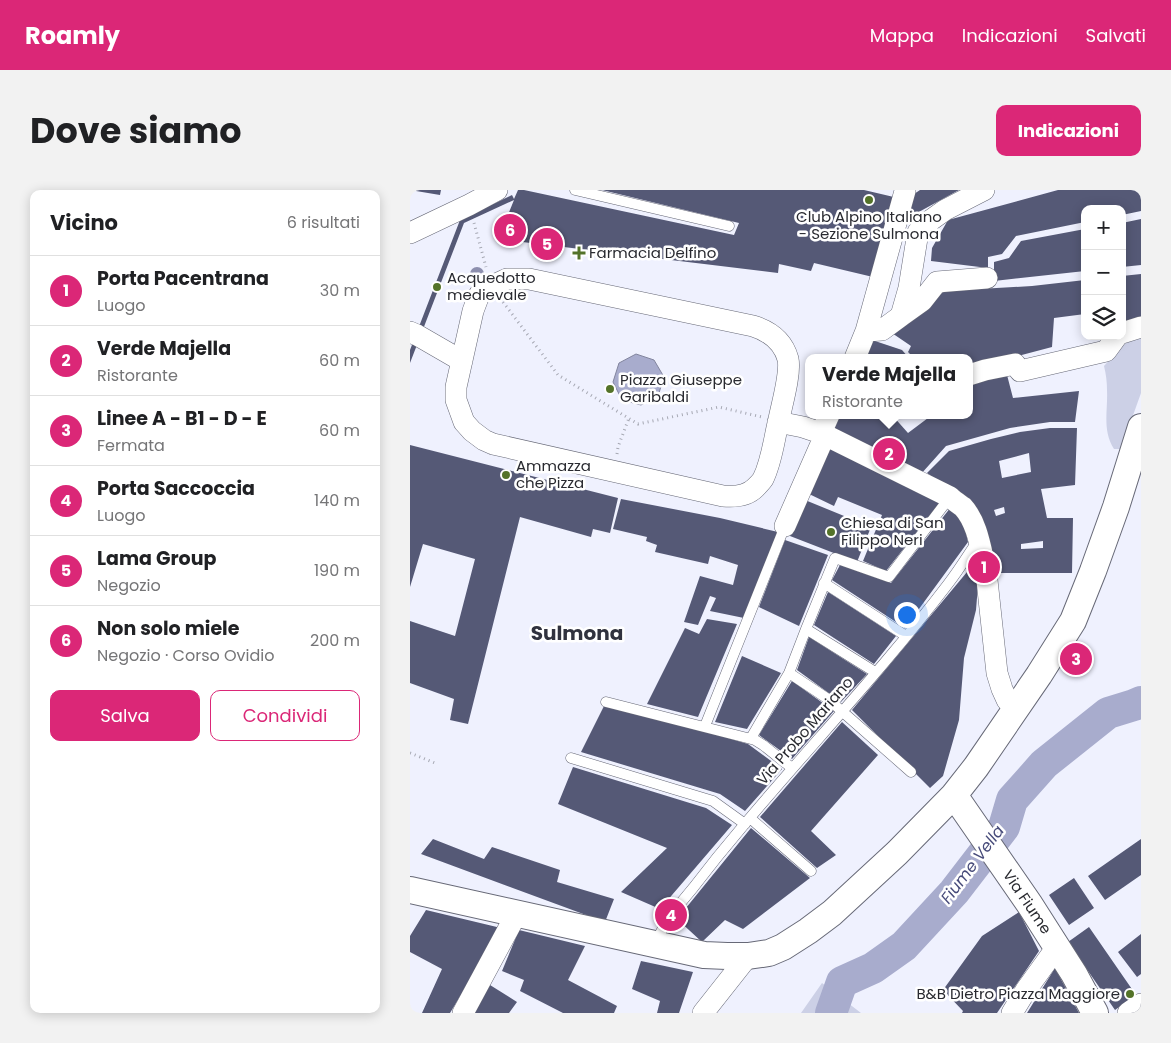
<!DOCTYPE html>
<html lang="it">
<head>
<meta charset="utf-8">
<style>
	:root { --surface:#fff; --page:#f2f2f2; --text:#202124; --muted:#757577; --line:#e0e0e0; --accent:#db2777 }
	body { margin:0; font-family:Poppins,sans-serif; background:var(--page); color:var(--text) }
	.controls { position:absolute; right:15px; top:15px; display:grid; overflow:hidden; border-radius:10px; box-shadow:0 2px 12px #0003 }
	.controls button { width:45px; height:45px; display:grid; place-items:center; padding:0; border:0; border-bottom:1px solid var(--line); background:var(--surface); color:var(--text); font:25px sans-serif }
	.you { position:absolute; left:496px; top:424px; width:18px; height:18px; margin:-12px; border:4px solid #fff; border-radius:50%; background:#1a73e8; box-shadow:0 0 0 8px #1a73e833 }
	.badge { display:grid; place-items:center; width:32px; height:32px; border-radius:50%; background:var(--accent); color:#fff; font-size:16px; font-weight:700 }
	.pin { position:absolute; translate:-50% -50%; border:2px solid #fff; box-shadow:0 1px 5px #0006 }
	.popup { position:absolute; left:395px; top:164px; width:168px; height:65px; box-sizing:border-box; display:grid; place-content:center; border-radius:10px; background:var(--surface); filter:drop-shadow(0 1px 4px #0005); font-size:16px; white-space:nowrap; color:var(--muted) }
	.popup b { font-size:19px; color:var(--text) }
	.popup::after { content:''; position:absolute; left:50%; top:100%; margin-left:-10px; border:10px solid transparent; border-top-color:var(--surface) }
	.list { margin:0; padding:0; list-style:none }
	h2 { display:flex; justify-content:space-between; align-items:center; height:65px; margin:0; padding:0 20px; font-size:21px }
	h2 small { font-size:16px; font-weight:400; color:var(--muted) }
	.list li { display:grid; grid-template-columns:32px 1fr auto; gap:15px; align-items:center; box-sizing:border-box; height:70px; padding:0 20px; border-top:1px solid var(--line) }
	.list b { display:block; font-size:19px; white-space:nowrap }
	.list p { margin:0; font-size:16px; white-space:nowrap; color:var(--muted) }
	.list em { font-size:16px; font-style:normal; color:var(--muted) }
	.actions { display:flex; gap:10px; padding:15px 20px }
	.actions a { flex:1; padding:11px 0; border:1px solid var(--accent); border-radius:10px; text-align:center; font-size:18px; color:var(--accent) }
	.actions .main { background:var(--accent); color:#fff }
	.icon { flex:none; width:28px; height:28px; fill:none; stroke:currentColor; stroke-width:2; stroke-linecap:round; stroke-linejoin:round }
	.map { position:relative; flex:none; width:731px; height:823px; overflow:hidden; border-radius:10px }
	header { display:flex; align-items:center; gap:30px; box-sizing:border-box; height:70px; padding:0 25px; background:var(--accent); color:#fff }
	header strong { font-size:24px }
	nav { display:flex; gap:28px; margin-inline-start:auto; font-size:18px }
	.intro { display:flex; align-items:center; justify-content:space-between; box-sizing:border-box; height:120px; padding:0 30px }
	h1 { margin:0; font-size:35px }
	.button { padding:12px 22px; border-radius:10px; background:var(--accent); color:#fff; font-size:18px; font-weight:700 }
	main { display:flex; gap:30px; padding:0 30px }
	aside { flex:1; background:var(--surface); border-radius:10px; box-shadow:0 2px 12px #0003 }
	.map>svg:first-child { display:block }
</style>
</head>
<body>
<header>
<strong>Roamly</strong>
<nav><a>Mappa</a><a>Indicazioni</a><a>Salvati</a></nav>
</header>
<div class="intro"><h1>Dove siamo</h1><a class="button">Indicazioni</a></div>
<main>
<aside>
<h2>Vicino<small>6 risultati</small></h2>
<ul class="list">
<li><span class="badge">1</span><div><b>Porta Pacentrana</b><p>Luogo</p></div><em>30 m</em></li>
<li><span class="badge">2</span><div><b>Verde Majella</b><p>Ristorante</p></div><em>60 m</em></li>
<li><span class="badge">3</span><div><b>Linee A - B1 - D - E</b><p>Fermata</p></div><em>60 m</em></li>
<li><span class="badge">4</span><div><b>Porta Saccoccia</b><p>Luogo</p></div><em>140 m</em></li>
<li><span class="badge">5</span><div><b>Lama Group</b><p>Negozio</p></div><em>190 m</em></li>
<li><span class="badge">6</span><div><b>Non solo miele</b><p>Negozio · Corso Ovidio</p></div><em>200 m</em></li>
</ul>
<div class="actions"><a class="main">Salva</a><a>Condividi</a></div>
</aside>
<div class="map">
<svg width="731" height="823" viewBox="0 0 731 823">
	<rect width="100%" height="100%" fill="#eff1fe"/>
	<path fill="#ccd0e6" d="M 731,146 L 731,203 L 711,259 L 704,259 C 692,240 698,221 697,200 C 697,192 696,184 694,176 C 705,164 715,150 731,146 Z
		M 412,793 L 451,823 L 391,823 Z"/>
	<path fill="#a8accd" stroke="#82859e" d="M 226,164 L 244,170 L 254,187 L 248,206 L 231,215 L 212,210 L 203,192 L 209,173 Z"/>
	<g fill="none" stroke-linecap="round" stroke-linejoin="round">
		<path stroke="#a8accd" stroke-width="32" d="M 421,823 L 432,792 L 463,778 L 494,756 L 544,702 L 594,637 L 602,610 L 634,574 L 698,523 L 724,515 L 731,512"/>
	</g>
	<path fill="#555976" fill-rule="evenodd" d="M 6,0 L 31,0 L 30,5 L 6,1 Z
		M 108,0 L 114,0 L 324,45 L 329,33 L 192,0 L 454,0 L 488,8 L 463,87 L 404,73 L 401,81 L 369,74 L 368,83 L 88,49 L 104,10 L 54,33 L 0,173 L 0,160 L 50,30 L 102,5 L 104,9 Z
		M 510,0 L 549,0 L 496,29 L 501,6 Z
		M 648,0 L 731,0 L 731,21 L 712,25 L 712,19 L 675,19 L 675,32 L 606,46 L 592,64 L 578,67 L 578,78 L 521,71 L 522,58 L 538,30 Z
		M 731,29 L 731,75 L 712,77 L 712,33 Z
		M 675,39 L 675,81 L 584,91 L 584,72 L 599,68 L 611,51 Z
		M 731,84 L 731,129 L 712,136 L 712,86 Z
		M 675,90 L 675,124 L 644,128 L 642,157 L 600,168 L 559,179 L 559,168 L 504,168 L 498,162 L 501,156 L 479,141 L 535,101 L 622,96 Z
		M 462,150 L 492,160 L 499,168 L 454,168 Z
		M 597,185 L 603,208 L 669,201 L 665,232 L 640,232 L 600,238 L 536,256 L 511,284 L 420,241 L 428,225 L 482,225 L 498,243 L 522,225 L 559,225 L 559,195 Z
		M 640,238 L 667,238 L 665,295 L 631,299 L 637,328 L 663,328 L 662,383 L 569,383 L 566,420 L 554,468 L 549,530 L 533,586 L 520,598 L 442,520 L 562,376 L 584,369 L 560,314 L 517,283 L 539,261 L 581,249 L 610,242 ZM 619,263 L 621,282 L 592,288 L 589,271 ZM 594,317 L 595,323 L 586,326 L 584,320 ZM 633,351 L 633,358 L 611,359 L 611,354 Z
		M 0,255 L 208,308 L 200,343 L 183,339 L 181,347 L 110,327 L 58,534 L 40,530 L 44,509 L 0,493 L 0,431 L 45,446 L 65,369 L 13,354 L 0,397 Z
		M 419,258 L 531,311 L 476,381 L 453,371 L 472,325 L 428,307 L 424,316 L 397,303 Z
		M 211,309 L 310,328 L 368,342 L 334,428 L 300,421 L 306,408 L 300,406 L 288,435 L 274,432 L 290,386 L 323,395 L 328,375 L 300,366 L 298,374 L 245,362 L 247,355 L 236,351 L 237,347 L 203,339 Z
		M 395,310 L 461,337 L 447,372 L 380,346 Z
		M 541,317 L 554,334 L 558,352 L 495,438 L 422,390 L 430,375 L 481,393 Z
		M 375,350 L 418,365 L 389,436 L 349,417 Z
		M 418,402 L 486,446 L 464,474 L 404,435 Z
		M 297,429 L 327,434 L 288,527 L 237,514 L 275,438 L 289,444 Z
		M 399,447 L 457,484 L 431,512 L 387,480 Z
		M 332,466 L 371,483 L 337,539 L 305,532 Z
		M 382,491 L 424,521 L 382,569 L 349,545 Z
		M 196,512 L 338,554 L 372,579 L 335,621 L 310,604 L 171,562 Z
		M 432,532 L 468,565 L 401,641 L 426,665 L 407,678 L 350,627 Z
		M 163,577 L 296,618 L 322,635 L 250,719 L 211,702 L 257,658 L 148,614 Z
		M 341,638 L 400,688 L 333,739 L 315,730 L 292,752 L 267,729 Z
		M 23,649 L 74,669 L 82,657 L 150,680 L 147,692 L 204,709 L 195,732 L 11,664 Z
		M 731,649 L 731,685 L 695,710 L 678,686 Z
		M 664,688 L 684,718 L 659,735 L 639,705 Z
		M 16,720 L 91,738 L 40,823 L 12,823 L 32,779 L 0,762 L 0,746 Z
		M 609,722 L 629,761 L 587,823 L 552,823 L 553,821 L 533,800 L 572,746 Z
		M 679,737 L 726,805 L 705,820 L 658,752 Z
		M 109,740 L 175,756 L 158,790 L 207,816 L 204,823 L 153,823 L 110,801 L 114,790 L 92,781 Z
		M 731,744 L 731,784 L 727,787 L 708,762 Z
		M 231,771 L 283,782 L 269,823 L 247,823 L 250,811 L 222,799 Z
		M 645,778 L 669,823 L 617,823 Z
		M 80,795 L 107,812 L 99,823 L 63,823 Z"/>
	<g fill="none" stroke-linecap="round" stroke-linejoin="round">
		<g stroke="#676977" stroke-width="11">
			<path id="service" d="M 165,0 L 319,36
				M 414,393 L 496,446
				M 396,439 L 465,482
				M 379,483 L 418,509 L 501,582
				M 196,512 L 345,550 L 353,555 L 382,578
				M 295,536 L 375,336
				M 341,548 L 379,483 L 396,439 L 425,368 L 479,387 L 540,307
				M 161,568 L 303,611 L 335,634
				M 340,628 L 401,681
				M 246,754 C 253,732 269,715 283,698 C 299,677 316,656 333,636 C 401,555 474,478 538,394 C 549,380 558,365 568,350"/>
		</g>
		<g stroke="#676977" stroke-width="22">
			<path id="minor" d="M 0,43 L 59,15 L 87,0
				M 97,89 L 119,89 L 343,136 C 359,141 373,151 378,169 C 381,183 372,214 369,229 C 364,249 362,271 353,289 C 351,292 348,295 345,298 C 337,306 324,307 313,306 L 83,254 L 74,250 L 62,241 L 54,232 L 46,210 L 46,197 L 63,121 L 69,105 L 84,95 Z
				M 491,126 L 512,111 L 527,92 L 577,88
				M 456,141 L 472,140 L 491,126 L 499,98 L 508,42 L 521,30 L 535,20 L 574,0
				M 0,142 L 7,145 L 52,171
				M 712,143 L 731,137
				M 445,168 L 456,141 L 495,1
				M 559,185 L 575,180 L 605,174 L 610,181 L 696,161 L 707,146
				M 368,232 L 393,237 L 411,243 L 540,307 C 544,311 549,314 553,317 C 566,331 570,354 574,372
				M 411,243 L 419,225
				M 375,336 L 415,245
				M 576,381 L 587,483 L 592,499 L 597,510 L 606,519
				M 53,823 L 107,723
				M 293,823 L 338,766
				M 602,823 L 616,800 L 647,757
				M 718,823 L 731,814"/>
		</g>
		<g stroke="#676977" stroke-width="28">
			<path id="tertiary" d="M 544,605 L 620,715 L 664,784 L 685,823
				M 0,700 L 294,765 L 317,766 L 338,766 L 359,763 L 373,757 L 398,741 L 422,723 L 487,663 L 544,605 L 566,577 L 629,485 L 663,431 L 683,381 L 706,317 L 731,237"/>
		</g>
		<path stroke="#a6a8b3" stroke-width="3" stroke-dasharray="1 4" stroke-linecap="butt" d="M 64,33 L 76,77
			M 93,112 L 148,185 L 228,234 L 309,217 L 352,227
			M 207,264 L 208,257 L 219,228
			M 0,563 L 25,573"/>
		<use href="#service" stroke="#fff" stroke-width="10"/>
		<use href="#minor" stroke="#fff" stroke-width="21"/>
		<use href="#tertiary" stroke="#fff" stroke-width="26"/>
	</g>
	<circle fill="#8d8fae" cx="67" cy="84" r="7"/>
	<g fill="#547329" stroke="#fff" stroke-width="2">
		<circle cx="459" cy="10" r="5"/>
		<path d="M166.5 55.5h5v5h5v5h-5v5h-5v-5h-5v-5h5z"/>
		<circle cx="27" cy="97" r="5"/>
		<circle cx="200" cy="199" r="5"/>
		<circle cx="96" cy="285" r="5"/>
		<circle cx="421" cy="342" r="5"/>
		<circle cx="720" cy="804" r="5"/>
	</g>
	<g text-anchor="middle" stroke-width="5" stroke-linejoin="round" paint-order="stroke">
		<g font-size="15" fill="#292a30" stroke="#fff" text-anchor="start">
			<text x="459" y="32" text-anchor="middle">Club Alpino Italiano<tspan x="459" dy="17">- Sezione Sulmona</tspan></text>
			<text x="179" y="68">Farmacia Delfino</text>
			<text x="37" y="93">Acquedotto<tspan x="37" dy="17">medievale</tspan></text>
			<text x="210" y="195">Piazza Giuseppe<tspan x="210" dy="17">Garibaldi</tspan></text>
			<text x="106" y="281">Ammazza<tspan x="106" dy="17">che Pizza</tspan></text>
			<text x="431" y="338">Chiesa di San<tspan x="431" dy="17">Filippo Neri</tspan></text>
			<text x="710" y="809" text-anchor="end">B&amp;B Dietro Piazza Maggiore</text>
		</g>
		<g font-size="15" fill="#292a30" stroke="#fff">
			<text transform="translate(395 541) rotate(-49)" y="5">Via Probo Mariano</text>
			<text transform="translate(617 712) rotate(56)" y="5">Via Fiume</text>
		</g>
		<g font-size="16" font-style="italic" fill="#474b7a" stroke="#fff">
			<text transform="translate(562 674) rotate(-53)" y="6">Fiume Vella</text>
		</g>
		<g font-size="20" font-weight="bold" fill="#30323e" stroke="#fff">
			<text x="167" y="450">Sulmona</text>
		</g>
	</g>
</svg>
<div class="controls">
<button>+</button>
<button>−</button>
<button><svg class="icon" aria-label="layers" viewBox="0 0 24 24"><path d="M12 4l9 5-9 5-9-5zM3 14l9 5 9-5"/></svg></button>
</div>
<div class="you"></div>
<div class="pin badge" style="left:574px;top:377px">1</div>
<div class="pin badge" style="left:479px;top:264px">2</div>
<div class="popup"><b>Verde Majella</b>Ristorante</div>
<div class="pin badge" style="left:666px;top:469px">3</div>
<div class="pin badge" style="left:261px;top:725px">4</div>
<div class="pin badge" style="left:137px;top:54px">5</div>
<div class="pin badge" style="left:100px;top:40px">6</div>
</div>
</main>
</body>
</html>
